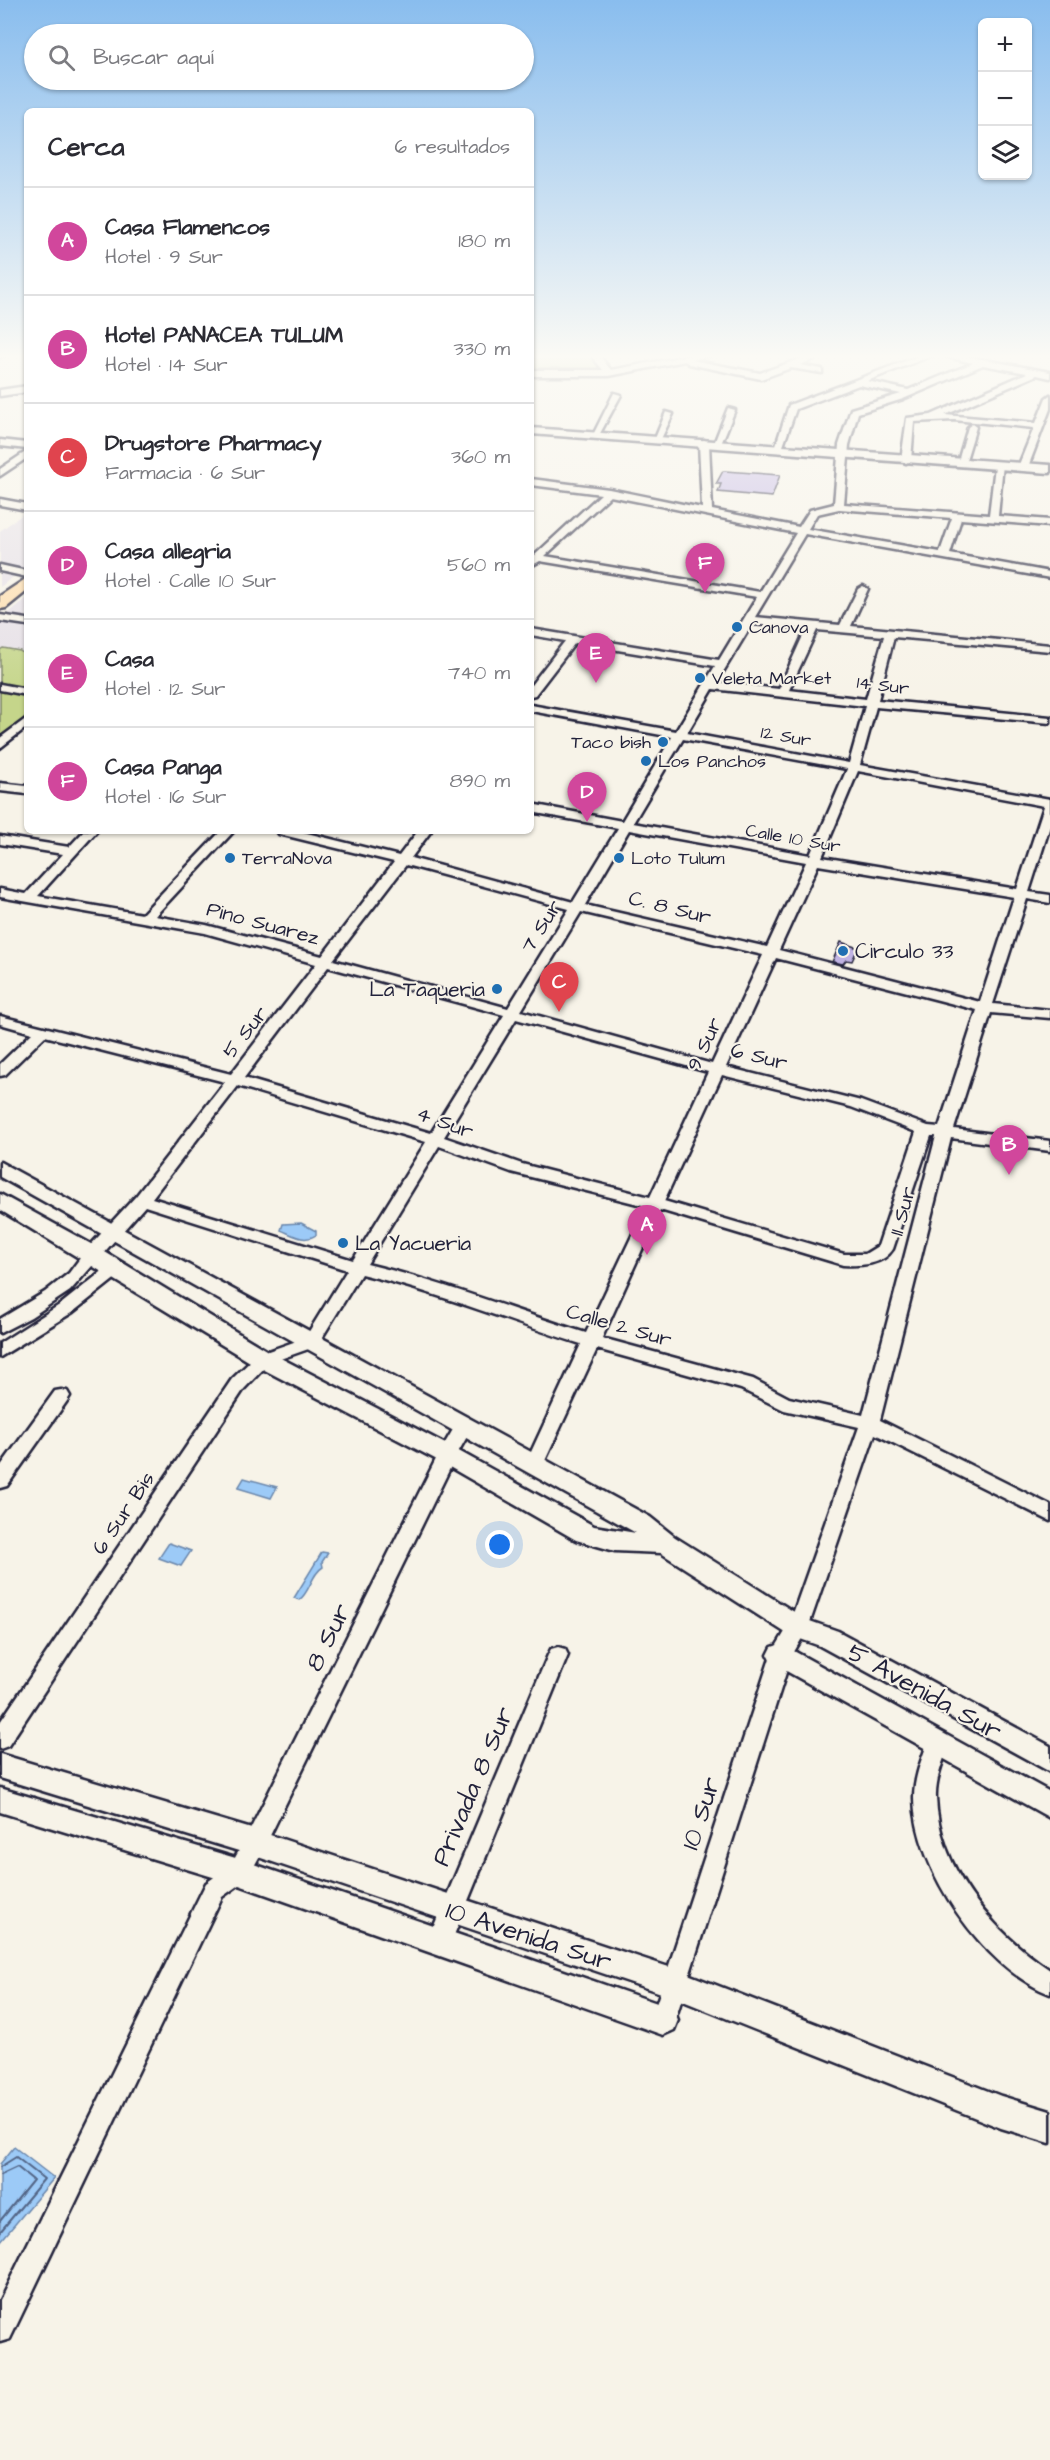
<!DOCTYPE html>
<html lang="es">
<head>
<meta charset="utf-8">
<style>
	:root { --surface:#fff; --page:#f7f7f7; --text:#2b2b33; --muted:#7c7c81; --line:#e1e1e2; --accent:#ea580c }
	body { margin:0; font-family:"Architects Daughter",sans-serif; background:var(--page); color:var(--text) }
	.controls { position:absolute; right:18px; top:18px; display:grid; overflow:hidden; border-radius:9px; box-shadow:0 2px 4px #0004 }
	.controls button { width:54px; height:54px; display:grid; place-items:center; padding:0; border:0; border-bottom:2px solid var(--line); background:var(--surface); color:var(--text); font:30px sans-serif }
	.you { position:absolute; left:500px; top:1545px; width:21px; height:21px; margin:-15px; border:4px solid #fff; border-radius:50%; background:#1a73e8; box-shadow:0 0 0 9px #1a73e833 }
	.badge { display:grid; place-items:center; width:39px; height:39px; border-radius:50%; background:var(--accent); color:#fff; font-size:20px; font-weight:700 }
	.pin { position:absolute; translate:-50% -50px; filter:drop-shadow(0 2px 3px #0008) }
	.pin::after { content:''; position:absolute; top:32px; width:21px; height:18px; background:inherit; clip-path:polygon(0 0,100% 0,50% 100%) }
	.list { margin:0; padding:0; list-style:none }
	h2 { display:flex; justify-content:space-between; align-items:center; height:78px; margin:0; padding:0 24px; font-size:26px }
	h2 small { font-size:20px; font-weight:400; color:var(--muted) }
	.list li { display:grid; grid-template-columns:39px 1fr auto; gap:18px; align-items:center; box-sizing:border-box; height:108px; padding:0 24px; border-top:2px solid var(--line) }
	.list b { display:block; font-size:22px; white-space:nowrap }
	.list p { margin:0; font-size:20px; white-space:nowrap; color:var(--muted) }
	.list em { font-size:20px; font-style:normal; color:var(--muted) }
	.icon { flex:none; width:33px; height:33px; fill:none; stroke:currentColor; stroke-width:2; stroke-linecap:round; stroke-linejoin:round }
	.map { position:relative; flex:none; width:1050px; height:2460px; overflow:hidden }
	.search { position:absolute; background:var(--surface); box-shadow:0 2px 4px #0004; left:24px; top:24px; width:510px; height:66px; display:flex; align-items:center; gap:15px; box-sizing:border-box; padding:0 21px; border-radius:33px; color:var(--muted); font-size:22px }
	.panel { position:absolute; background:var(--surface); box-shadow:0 2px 4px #0004; left:24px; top:108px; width:510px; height:726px; border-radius:9px }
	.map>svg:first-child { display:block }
</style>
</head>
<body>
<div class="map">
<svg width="1050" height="2460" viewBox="0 0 1050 2460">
	<rect width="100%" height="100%" fill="#f7f3e8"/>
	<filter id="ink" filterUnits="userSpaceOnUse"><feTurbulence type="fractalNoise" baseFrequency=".0167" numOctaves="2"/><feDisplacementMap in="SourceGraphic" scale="12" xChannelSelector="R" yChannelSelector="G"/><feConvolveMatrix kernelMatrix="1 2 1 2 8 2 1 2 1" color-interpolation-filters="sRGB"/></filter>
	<g filter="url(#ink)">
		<path fill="#e6e0e7" d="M 27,511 L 27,566 L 0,587 L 0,531 Z
			M 27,598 L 27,650 L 0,673 L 0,620 Z"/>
		<path fill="#c5d58a" stroke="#747c62" stroke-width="1.5" d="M 531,354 L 592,354 L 605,370 L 531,371 Z
			M 3,648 L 20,651 L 27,657 L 27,719 L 0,740 L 0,650 Z"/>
		<path fill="#9ccaf7" stroke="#6b87ac" stroke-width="1.5" d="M 301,1223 L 316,1231 L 316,1235 C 304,1243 293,1235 281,1230 L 283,1224 Z
			M 244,1478 L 277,1487 L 271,1498 L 238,1488 Z
			M 169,1543 L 191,1551 L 181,1566 L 159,1558 Z
			M 322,1552 L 328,1553 L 322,1562 L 323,1567 C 311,1574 310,1593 299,1600 L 294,1598 Z
			M 14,2147 L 54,2178 L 0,2242 L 0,2164 Z"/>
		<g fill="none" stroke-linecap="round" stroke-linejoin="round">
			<path stroke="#536586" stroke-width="2" d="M 0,2167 L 16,2157 L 44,2179 L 0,2232
				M 0,2175 L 17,2167 L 33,2180 L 0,2221"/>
		</g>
		<path fill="#c0b3e4" stroke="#22223b" stroke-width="1.5" d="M 723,471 L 725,471 L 780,475 L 772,497 L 718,492 L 721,484 L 716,484 Z
			M 841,942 L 858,948 L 852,961 L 846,960 L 843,964 L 832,962 Z"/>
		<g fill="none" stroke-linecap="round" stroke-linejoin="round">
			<g stroke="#22223b" stroke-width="5">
				<path id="minor" d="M 0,354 L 10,354 L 0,357 Z
					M 590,354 L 598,354 L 611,370 L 697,354 L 716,354 L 692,360 L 760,373 L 814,354 L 826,354 L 800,365 L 822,369 L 822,373 L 791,368 L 761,379 L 689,364 L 685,361 L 609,376 L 531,376 L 531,370 L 603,370 Z
					M 924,354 L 936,354 L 867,381 L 908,390 L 973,363 L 936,354 L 954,354 L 1050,372 L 1050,378 L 1037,375 L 945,415 L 1036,423 L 1046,398 L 1050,395 L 1050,409 L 1028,467 L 1023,470 L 1018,467 L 1034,428 L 954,420 L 914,422 L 911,460 L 906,463 L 901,460 L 907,418 L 931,415 L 1027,373 L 983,365 L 903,399 L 858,413 L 849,445 L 844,504 L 989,515 L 995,466 L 1003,464 L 998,516 L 1050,520 L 1050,526 L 961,519 L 950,554 L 1050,572 L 1050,578 L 805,534 L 755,617 L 840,625 L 858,589 L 863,586 L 868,589 L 851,626 L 1050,645 L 1050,651 L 894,637 L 878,700 L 1050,717 L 1050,723 L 876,707 L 860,765 L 1050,799 L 1050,826 L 1029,892 L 1050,895 L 1050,903 L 1027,899 L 993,1004 L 1050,1010 L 1050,1018 L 991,1013 L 954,1129 L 1050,1141 L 1050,1151 L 951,1138 L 880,1420 L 1050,1505 L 1050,1521 L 875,1434 L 808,1628 L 791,1657 L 675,2020 L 671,2028 L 663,2031 L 655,2028 L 651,2020 L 771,1655 L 789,1625 L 859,1427 L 784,1410 L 741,1389 L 597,1349 L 543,1465 L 541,1470 L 527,1470 L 525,1465 L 581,1344 C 508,1321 436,1292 361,1274 L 317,1346 L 269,1363 L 244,1389 L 8,1746 L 0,1749 L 0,1722 L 232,1379 L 257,1355 L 305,1338 L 347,1270 L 145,1206 L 70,1291 L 31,1317 L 0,1333 L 0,1319 L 45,1292 L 69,1273 L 86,1250 L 136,1196 L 225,1082 L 45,1036 L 5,1075 L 0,1076 L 0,1064 L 32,1033 L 0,1024 L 0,1016 L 231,1074 L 316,964 L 205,933 L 0,897 L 0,889 L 26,894 L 63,854 L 0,844 L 0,836 L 69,847 L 84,831 L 97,831 L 38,896 L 142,914 L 221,831 L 234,831 L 155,916 L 206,925 L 322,956 L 394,862 L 279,834 L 277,831 L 299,831 L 399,856 L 418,831 L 431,831 L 411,858 L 573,902 L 618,828 L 531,812 L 531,804 L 622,821 L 672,737 L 531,711 L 531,705 L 676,731 L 715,666 L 575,643 L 535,695 L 531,696 L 531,685 L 565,641 L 531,635 L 531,629 L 719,660 L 757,597 L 540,561 L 531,566 L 531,554 L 535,555 L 601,494 L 531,485 L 531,479 L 609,489 L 702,508 L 699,443 L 704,440 L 709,443 L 712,510 L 799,527 L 810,510 L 834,504 L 839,445 L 851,409 L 901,394 L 859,385 L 796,409 L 782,449 L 774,451 L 789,405 ZM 610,496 L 796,533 L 760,592 L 545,556 ZM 839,509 L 952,518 L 940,552 L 808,529 L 817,514 ZM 752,624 L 806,629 L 779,689 L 717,682 ZM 817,630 L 884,636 L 866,699 L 789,690 ZM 713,689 L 865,706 L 849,763 L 687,733 ZM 683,739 L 847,769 L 810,855 L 633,823 ZM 858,771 L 1044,806 L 1017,889 L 822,857 ZM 629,830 L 806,862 L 767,947 L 585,905 ZM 406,865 L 569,909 L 508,1008 L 333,960 ZM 818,865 L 1014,897 L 980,1002 L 779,950 ZM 581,912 L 763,955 L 712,1064 L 521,1011 ZM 776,958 L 977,1010 L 939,1127 L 928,1126 L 861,1101 L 726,1067 ZM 328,967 L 504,1015 L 431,1133 L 244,1078 ZM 516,1019 L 708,1072 L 650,1197 L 522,1164 L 444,1137 ZM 722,1075 L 851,1107 L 916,1132 L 878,1246 L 865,1254 L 844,1254 L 664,1201 ZM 238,1086 L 426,1142 L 353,1260 L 152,1198 ZM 931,1136 L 936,1136 L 863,1415 L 789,1398 L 753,1379 L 602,1338 L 660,1210 L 843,1265 C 861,1266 883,1265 893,1249 ZM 439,1146 L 511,1172 L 646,1206 L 586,1333 C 513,1310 442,1282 367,1264 Z
					M 27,386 L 27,392 L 0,396 L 0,390 Z
					M 614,393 L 621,395 L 598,437 L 592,437 Z
					M 728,408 L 735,410 L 721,444 L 713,446 Z
					M 666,412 L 673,414 L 660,441 L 654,441 Z
					M 972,424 L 976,427 L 965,463 L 957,465 L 968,427 Z
					M 0,440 L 27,443 L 27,449 L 0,446 Z
					M 27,451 L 27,458 L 0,476 L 0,469 Z
					M 0,499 L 27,504 L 27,510 L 0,505 Z
					M 0,565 L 27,571 L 27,577 L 0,571 Z
					M 0,615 L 27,619 L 27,625 L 0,621 Z
					M 0,684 L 27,689 L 27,695 L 0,690 Z
					M 27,718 L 27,727 L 0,748 L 0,738 Z
					M 0,783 L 27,786 L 27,794 L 0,791 Z
					M 116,1263 L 124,1269 L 122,1273 L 73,1312 L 0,1357 L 0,1343 L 61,1304 L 110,1265 Z
					M 61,1390 L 67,1391 L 70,1396 L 67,1401 L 7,1486 L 0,1488 L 0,1467 L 55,1391 Z
					M 464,1419 L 470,1421 L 473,1426 L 456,1456 L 263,1850 L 247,1879 L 222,1897 L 10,2339 L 0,2342 L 0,2300 L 206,1883 L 231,1865 L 247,1836 L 438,1455 L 458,1421 Z
					M 558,1647 L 565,1649 L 568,1655 L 452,1940 L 448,1948 L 440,1951 L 432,1948 L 428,1940 L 548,1655 L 551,1649 Z
					M 938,1735 L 946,1738 L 949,1744 C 943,1761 935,1780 936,1798 C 939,1870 993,1932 1050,1970 L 1050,1994 C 983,1968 915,1869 914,1798 C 914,1779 921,1761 927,1744 L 930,1738 Z"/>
			</g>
			<g stroke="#22223b" stroke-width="5">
				<path id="tertiary" d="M 531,428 L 1050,465 L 1050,473 L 531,434 Z
					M 0,1162 L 650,1517 L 675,1537 L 807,1620 L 838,1631 L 1050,1746 L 1050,1772 L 820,1646 L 789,1635 L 661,1553 L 615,1551 L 576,1540 L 439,1461 L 255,1365 L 0,1210 L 0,1194 L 100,1249 L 271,1353 L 455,1449 L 594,1526 L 636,1533 L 0,1177 Z
					M 781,1644 L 1050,1792 L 1050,1818 L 772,1663 L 768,1655 L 772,1647 Z
					M 0,1754 L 255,1830 L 675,1969 L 1001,2096 L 1050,2111 L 1050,2143 L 1001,2128 L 673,1997 L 255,1856 L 0,1778 Z
					M 0,1788 L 239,1859 L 663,2005 L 674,2010 L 678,2020 L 674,2030 L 663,2035 L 239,1885 L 0,1812 Z"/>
			</g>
			<g stroke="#22223b" stroke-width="5">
				<path id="trunk" d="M 27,578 L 27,591 L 6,608 L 0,609 L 0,596 Z"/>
			</g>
			<use href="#minor" fill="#f7f3e8" fill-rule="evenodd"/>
			<use href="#tertiary" fill="#f7f3e8" fill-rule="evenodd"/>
			<use href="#trunk" fill="#fddcac" fill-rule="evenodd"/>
		</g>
	</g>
	<linearGradient id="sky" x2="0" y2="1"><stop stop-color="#89bdee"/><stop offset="0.51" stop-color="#fbfaf5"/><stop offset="1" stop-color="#fbfaf5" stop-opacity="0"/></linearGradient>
	<rect width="1050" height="699" fill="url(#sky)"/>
	<g fill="#1f6fb2" stroke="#f7f3e8" stroke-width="2">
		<circle cx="737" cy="627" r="6"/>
		<circle cx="700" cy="678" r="6"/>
		<circle cx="663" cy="742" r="6"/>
		<circle cx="646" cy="761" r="6"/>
		<circle cx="230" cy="858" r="6"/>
		<circle cx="619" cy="858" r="6"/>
		<circle cx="843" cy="951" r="6"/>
		<circle cx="497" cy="989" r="6"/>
		<circle cx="343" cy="1243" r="6"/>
	</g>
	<g text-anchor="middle" stroke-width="4.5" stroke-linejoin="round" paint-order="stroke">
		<g font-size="18" fill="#22223b" stroke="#f7f3e8" text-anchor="start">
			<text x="749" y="633">Canova</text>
			<text x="712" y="684">Veleta Market</text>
			<text x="651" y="748" text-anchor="end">Taco bish</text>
			<text x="658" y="767">Los Panchos</text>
			<text x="242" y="864">TerraNova</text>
			<text x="631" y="864">Loto Tulum</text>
		</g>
		<g font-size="18" fill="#22223b" stroke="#f7f3e8">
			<text transform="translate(883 685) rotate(7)" y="6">14 Sur</text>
			<text transform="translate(786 736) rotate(10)" y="6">12 Sur</text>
			<text transform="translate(793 838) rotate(10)" y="6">Calle 10 Sur</text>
		</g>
		<g font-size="21" fill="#22223b" stroke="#f7f3e8">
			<text transform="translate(670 907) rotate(14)" y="7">C. 8 Sur</text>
			<text transform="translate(263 923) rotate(15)" y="7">Pino Suarez</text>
			<text transform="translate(541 926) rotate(-58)" y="7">7 Sur</text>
			<text transform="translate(245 1032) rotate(-52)" y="7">5 Sur</text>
			<text transform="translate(704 1044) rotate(-65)" y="7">9 Sur</text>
			<text transform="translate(759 1056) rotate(14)" y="7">6 Sur</text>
			<text transform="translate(445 1122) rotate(20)" y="7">4 Sur</text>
			<text transform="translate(902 1211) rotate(-75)" y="7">11 Sur</text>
			<text transform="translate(619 1325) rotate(16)" y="7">Calle 2 Sur</text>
			<text transform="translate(123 1513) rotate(-56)" y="7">6 Sur Bis</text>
		</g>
		<g font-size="21" fill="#22223b" stroke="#f7f3e8" text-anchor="start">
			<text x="855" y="958">Circulo 33</text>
			<text x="485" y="996" text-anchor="end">La Taqueria</text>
			<text x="355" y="1250">La Yacueria</text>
		</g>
		<g font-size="26" fill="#22223b" stroke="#f7f3e8">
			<text transform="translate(327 1637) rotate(-64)" y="9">8 Sur</text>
			<text transform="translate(925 1691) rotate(29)" y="9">5 Avenida Sur</text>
			<text transform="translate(472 1786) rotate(-67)" y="9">Privada 8 Sur</text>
			<text transform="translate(700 1813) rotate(-72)" y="9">10 Sur</text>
			<text transform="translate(529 1935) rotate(18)" y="9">10 Avenida Sur</text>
		</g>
	</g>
</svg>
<div class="controls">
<button>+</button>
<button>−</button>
<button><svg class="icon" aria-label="layers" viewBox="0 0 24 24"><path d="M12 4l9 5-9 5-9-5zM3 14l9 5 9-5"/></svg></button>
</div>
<div class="you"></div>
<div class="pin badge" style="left:647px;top:1255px;background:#d1479c">A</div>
<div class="pin badge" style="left:1009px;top:1175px;background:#d1479c">B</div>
<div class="pin badge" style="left:559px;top:1012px;background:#e0444e">C</div>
<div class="pin badge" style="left:587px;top:822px;background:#d1479c">D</div>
<div class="pin badge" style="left:596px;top:683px;background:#d1479c">E</div>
<div class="pin badge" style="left:705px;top:593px;background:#d1479c">F</div>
<div class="search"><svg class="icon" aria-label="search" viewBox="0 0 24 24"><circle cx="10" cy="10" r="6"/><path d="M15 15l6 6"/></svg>Buscar aquí</div>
<section class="panel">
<h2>Cerca<small>6 resultados</small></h2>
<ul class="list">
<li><span class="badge" style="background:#d1479c">A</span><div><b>Casa Flamencos</b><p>Hotel · 9 Sur</p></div><em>180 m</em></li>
<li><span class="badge" style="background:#d1479c">B</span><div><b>Hotel PANACEA TULUM</b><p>Hotel · 14 Sur</p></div><em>330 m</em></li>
<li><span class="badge" style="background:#e0444e">C</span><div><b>Drugstore Pharmacy</b><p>Farmacia · 6 Sur</p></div><em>360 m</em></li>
<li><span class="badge" style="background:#d1479c">D</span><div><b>Casa allegria</b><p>Hotel · Calle 10 Sur</p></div><em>560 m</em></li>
<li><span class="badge" style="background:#d1479c">E</span><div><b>Casa</b><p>Hotel · 12 Sur</p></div><em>740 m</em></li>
<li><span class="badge" style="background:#d1479c">F</span><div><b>Casa Panga</b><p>Hotel · 16 Sur</p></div><em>890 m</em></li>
</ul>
</section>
</div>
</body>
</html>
